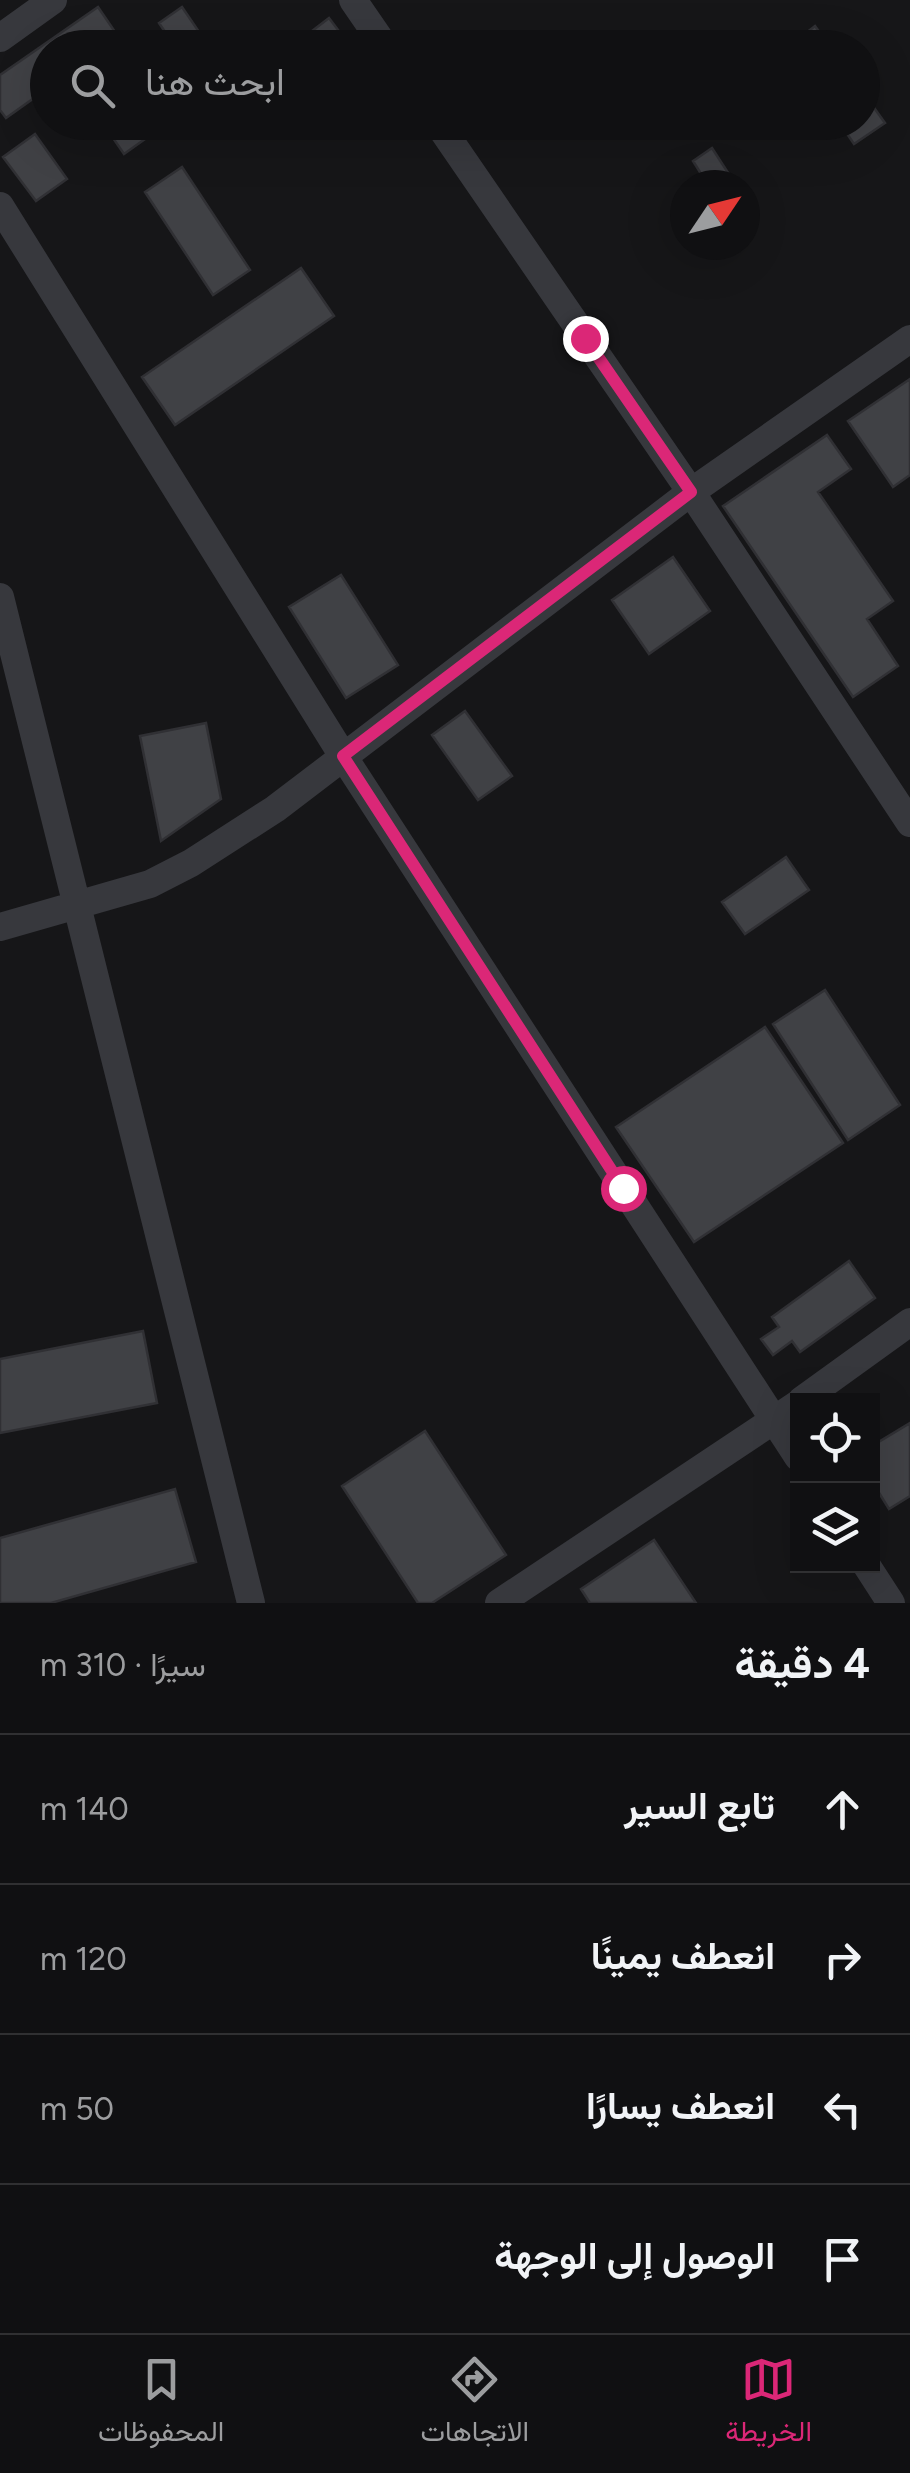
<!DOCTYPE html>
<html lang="ar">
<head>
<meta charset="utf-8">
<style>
	:root { --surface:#101012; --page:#19191b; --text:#f1f3f6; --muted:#9c9d9f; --line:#303032; --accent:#db2777 }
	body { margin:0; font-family:Figtree,Vazirmatn,sans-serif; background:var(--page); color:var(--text); direction:rtl }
	.controls { position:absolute; right:30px; bottom:30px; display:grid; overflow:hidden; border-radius:0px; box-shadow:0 10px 40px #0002 }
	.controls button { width:90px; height:90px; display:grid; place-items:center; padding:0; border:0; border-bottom:2px solid var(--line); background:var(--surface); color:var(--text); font:50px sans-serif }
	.compass { position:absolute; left:670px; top:170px; width:90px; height:90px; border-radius:50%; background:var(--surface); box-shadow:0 10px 40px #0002; rotate:55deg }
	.stop { position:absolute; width:30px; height:30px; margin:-22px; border:8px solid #db2777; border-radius:50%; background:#fff }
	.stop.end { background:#db2777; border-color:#fff; box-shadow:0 2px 10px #0008 }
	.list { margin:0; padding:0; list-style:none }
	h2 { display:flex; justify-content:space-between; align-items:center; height:130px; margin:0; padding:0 40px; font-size:42px }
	h2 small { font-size:32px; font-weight:400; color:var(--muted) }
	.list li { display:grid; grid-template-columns:65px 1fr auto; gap:30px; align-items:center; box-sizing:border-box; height:150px; padding:0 40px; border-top:2px solid var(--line) }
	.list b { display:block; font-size:38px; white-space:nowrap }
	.list em { font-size:32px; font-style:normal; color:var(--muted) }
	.icon { flex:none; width:55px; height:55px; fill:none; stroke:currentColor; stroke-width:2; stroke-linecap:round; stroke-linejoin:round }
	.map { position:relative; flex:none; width:910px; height:1603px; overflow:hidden; direction:ltr }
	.search { position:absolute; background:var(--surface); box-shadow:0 10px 40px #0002; left:30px; right:30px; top:30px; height:110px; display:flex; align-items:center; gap:25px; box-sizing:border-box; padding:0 35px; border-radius:55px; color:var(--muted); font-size:38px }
	.sheet { height:730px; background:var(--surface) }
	nav { display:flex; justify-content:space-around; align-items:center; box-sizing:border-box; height:140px; border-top:2px solid var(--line); background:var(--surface); font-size:28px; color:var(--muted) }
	nav a { display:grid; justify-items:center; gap:5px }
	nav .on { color:var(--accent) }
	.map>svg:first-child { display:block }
</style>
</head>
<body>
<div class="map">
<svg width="910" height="1603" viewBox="0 0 910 1603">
	<rect width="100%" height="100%" fill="#161618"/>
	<path fill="#404145" stroke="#303034" stroke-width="2.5" d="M 98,7 L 126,48 L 48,48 L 48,88 L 6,118 L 0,110 L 0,75 Z
		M 182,7 L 210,48 L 176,48 L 159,23 Z
		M 329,18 L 351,47 L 298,48 L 295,44 Z
		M 815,26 L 831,48 L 802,48 L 797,40 Z
		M 862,91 L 885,123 L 854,144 L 839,122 L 862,122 Z
		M 102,122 L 169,122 L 124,154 Z
		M 35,134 L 67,179 L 36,201 L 3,157 Z
		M 712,148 L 734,182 L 730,185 L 708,185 L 693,161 Z
		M 182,167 L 250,270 L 213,295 L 145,192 Z
		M 301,268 L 334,316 L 175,425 L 142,377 Z
		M 910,379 L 910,475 L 893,487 L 848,421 Z
		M 827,435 L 851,469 L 818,492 L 893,601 L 867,619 L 898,666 L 853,697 L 723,506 Z
		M 673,557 L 710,611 L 649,654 L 612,600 Z
		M 341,575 L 398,665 L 346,698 L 289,607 Z
		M 465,711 L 512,776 L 478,800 L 432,735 Z
		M 206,723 L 221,799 L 161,841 L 140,736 Z
		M 786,857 L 809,890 L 745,934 L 722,902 Z
		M 825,990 L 900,1105 L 848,1140 L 773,1024 Z
		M 765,1027 L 843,1143 L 694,1242 L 616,1127 Z
		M 849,1261 L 875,1298 L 800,1352 L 792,1341 L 773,1355 L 761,1339 L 779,1327 L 772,1317 Z
		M 143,1331 L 157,1403 L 0,1433 L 0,1359 Z
		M 910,1423 L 910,1496 L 889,1509 L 876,1488 L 872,1490 L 872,1446 Z
		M 425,1431 L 506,1555 L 432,1603 L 418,1603 L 342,1486 Z
		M 175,1489 L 196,1562 L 51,1603 L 0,1603 L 0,1538 Z
		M 654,1540 L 696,1603 L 590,1603 L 581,1589 Z"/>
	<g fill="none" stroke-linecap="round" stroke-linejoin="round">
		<path stroke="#37383d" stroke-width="28" d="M 353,0 L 386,48
			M 0,38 L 53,0
			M 437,122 L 691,492 L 910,339
			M 0,206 L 343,756 L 798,1457
			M 0,597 L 251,1603
			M 0,927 L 150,884 L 191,863 L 275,809 L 691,492 L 910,823
			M 802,1400 L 910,1322
			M 867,1566 L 891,1603
			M 499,1603 L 798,1404"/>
	</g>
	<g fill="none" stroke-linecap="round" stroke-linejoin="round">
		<path stroke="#db2777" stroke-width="12" d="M 585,338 L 691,492 L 343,756 L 623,1188"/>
	</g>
</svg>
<div class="controls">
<button><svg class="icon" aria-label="locate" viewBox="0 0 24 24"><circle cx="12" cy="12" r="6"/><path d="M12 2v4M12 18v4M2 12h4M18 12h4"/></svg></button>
<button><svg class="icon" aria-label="layers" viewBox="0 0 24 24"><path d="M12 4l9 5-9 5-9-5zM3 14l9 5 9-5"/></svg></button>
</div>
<svg class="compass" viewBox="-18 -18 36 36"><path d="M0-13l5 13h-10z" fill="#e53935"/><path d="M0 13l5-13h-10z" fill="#9c9d9f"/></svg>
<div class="stop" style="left:623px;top:1188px"></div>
<div class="stop end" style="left:585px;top:338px"></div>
<div class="search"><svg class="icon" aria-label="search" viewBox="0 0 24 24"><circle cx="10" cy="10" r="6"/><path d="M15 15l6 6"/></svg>ابحث هنا</div>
</div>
<section class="sheet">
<h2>4 دقيقة<small>سيرًا · 310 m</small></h2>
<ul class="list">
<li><svg class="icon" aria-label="ahead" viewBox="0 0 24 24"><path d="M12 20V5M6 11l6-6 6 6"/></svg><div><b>تابع السير</b></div><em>140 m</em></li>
<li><svg class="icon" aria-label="right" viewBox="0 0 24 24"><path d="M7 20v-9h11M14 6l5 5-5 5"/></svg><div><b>انعطف يمينًا</b></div><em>120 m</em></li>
<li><svg class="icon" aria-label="left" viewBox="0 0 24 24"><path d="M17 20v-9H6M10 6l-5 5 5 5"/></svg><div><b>انعطف يسارًا</b></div><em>50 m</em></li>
<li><svg class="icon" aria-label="arrive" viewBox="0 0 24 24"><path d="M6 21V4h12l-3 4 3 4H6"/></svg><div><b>الوصول إلى الوجهة</b></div></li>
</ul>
</section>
<nav>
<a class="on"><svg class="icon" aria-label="map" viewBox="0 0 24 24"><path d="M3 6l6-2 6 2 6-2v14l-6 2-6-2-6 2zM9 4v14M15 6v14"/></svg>الخريطة</a>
<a><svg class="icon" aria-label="directions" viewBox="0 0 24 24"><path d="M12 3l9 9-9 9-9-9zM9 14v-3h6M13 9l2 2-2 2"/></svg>الاتجاهات</a>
<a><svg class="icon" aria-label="saved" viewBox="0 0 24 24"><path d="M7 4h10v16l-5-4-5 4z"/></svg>المحفوظات</a>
</nav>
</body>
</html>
